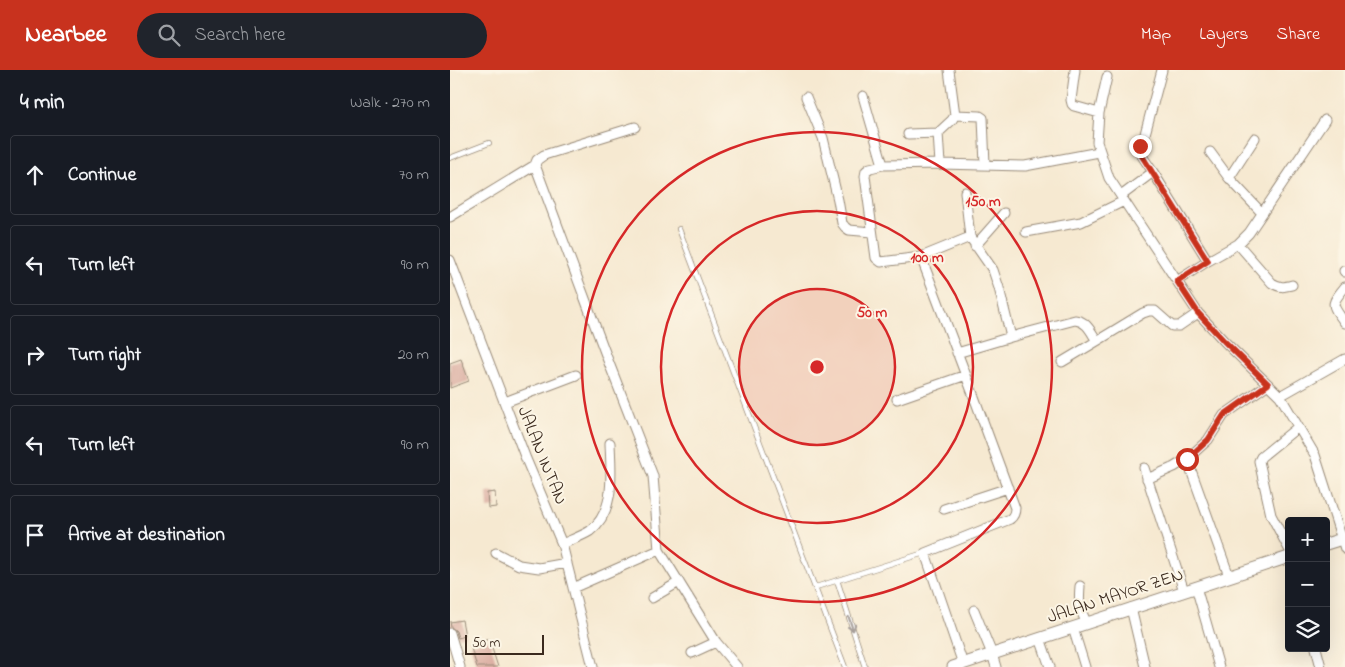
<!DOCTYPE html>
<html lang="en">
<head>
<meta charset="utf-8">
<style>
	:root { --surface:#171b24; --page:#20242c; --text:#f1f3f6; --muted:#9ea1a6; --line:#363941; --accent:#c8321e }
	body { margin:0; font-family:"Indie Flower",sans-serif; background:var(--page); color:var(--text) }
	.controls { position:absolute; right:15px; bottom:15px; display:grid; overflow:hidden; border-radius:5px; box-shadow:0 5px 20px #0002 }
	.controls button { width:45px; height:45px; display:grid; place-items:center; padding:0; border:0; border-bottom:1px solid var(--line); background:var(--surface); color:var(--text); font:25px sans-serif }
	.scale { position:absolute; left:15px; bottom:12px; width:79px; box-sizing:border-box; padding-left:5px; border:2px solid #3b2a1e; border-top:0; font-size:14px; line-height:18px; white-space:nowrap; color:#3b2a1e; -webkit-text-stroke:4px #fcf5e5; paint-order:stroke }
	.stop { position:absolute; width:15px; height:15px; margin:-11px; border:4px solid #c8321e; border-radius:50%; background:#fff }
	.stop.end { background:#c8321e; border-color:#fff; box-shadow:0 1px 5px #0008 }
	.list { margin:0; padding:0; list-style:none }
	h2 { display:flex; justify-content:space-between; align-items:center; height:65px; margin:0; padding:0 20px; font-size:21px }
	h2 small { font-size:16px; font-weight:400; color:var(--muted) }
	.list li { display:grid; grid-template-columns:32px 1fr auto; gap:15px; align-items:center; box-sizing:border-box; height:80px; margin:0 10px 10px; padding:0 10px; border:1px solid var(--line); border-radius:5px }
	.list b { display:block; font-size:19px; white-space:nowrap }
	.list em { font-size:16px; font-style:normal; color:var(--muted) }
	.icon { flex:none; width:28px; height:28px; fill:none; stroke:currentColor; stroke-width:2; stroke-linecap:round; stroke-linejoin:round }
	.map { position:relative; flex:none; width:895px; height:597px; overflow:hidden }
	header { display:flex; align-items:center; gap:30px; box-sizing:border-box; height:70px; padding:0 25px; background:var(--accent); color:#fff }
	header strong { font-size:24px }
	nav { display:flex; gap:28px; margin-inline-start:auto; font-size:18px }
	.search { width:350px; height:45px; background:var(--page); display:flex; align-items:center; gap:12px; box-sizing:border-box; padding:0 18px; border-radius:28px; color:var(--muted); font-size:19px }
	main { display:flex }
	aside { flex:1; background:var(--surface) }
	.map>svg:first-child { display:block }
</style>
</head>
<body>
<header>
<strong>Nearbee</strong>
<div class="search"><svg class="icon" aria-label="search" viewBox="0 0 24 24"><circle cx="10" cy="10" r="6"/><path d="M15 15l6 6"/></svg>Search here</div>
<nav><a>Map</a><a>Layers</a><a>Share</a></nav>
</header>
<main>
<aside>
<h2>4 min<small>Walk · 270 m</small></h2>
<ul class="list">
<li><svg class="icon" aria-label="ahead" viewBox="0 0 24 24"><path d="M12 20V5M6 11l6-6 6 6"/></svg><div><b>Continue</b></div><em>70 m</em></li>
<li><svg class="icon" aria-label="left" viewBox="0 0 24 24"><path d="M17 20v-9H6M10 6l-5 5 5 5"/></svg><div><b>Turn left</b></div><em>90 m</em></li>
<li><svg class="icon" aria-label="right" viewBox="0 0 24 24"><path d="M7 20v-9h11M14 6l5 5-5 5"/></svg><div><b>Turn right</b></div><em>20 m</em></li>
<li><svg class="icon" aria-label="left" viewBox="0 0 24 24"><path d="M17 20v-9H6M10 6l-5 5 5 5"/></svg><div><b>Turn left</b></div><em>90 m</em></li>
<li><svg class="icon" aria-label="arrive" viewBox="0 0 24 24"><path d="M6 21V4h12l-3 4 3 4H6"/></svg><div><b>Arrive at destination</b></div></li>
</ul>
</aside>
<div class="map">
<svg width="895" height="597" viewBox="0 0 895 597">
	<rect width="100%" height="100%" fill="#fcf5e5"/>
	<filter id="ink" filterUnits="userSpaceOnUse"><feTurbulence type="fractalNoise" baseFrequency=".02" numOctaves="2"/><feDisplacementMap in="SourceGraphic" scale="10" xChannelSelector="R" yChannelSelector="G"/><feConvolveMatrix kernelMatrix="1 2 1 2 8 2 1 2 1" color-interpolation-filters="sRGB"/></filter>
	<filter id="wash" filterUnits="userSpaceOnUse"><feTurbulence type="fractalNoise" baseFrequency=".0096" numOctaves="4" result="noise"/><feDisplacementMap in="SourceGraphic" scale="20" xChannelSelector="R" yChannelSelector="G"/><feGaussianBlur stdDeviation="1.12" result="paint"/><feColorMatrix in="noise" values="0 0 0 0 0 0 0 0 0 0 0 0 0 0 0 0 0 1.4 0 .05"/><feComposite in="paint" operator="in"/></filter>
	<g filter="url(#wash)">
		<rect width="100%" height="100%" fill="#f6e9d1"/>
		<g id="blocks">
			<path fill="#d8a79b" d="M 11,289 L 19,311 L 0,318 L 0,293 Z
				M 45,422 L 46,437 L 38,438 L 37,423 Z
				M 12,550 L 15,566 L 8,568 L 6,561 L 1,557 L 0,552 Z
				M 39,569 L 48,597 L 27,597 L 20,575 Z"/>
		</g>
	</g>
	<g filter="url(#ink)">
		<use href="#blocks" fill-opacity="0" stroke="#988a78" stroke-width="1"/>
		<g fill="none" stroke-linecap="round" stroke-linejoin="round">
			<g stroke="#988a78" stroke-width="6">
				<path id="service" d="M 0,88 L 39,73
					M 229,159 L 395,597
					M 387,510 L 415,597
					M 366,517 L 474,483"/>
			</g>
			<g stroke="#988a78" stroke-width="11">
				<path id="minor" d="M 625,0 L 621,30 L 622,34 L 624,36 L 649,43
					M 657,7 L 649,43 L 647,72 L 659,108 L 748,243 L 774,271 L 830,326 L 865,385 L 895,479
					M 413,26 L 433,95
					M 356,27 L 373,68 L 388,130 L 392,153 L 395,157 L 399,160 L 422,162
					M 505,45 L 530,46 L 533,48 L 535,95
					M 185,57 L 94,85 L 87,90 L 85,95 L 159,293 L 203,406 L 209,480 L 266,572 L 287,597
					M 458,64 L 488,63
					M 805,68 L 779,108 L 812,143
					M 760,82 L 779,108
					M 490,94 L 488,63 L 502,50 L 505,45 L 499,0
					M 703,102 L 758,191
					M 671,126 L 703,102 L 692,86 L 690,81 L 690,76 L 695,64 L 712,0
					M 0,147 L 85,95
					M 576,162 L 631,152 L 674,131
					M 520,167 L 543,200 L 549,218 L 561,267
					M 788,174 L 822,213 C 830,218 834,217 842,215
					M 525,176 L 554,143
					M 471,187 L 520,167 L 515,122
					M 0,190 L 76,389 L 112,474 L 143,597
					M 894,201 L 895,202
					M 727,211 L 758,191 L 788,174 L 799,163 L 875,50
					M 895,217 C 879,236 882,234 895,253
					M 507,283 L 561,267 L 625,250 C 637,251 641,262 647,271 L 693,243 L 699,241 L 705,241 L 722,256 L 729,256 L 748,243
					M 612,292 L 647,271
					M 830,326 L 895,289
					M 447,329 L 516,305
					M 55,332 L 126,305
					M 694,398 L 734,521
					M 697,409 L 724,397 L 737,389
					M 494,439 L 558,418
					M 112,474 C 121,470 132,466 140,461 C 166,441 161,402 160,373
					M 839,479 L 821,445 L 809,391 L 811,387 L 848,357
					M 46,483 L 69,495 L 89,498 L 117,493
					M 779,506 L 737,389 L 758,370 L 774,345 L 818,314
					M 630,516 C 629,533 628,537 637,553
					M 746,517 L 769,597
					M 123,518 L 209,480
					M 202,528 L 229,512
					M 681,538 L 695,597
					M 524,540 L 542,584 L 546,597
					M 623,558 L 635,597
					M 0,563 L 10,597
					M 590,568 L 600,597
					M 866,578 L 871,597
					M 242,583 L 266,572
					M 513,594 L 475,483 L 560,449 C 564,446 565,443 565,438 L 523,324 L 471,187 L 431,192 L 426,188 L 415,106 L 416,101 L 420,98 L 433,95 L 490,94 L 575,96 L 649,82"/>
			</g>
			<g stroke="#988a78" stroke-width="13">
				<path id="tertiary" d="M 876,474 L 895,468
					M 503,597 L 839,487"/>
			</g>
			<use href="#service" stroke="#fff" stroke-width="4.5"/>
			<use href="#minor" stroke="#fff" stroke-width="9"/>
			<use href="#tertiary" stroke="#fff" stroke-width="11"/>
		</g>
		<defs><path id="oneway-shaft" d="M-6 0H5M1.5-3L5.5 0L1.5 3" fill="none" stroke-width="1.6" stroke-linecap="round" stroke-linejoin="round" transform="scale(1.25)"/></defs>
		<use stroke="#a79f9a" href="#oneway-shaft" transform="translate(401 554) rotate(72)"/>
	</g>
	<g fill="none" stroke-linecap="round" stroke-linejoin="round" filter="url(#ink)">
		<path stroke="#c8321e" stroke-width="6" d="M 690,76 L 690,81 L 692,86 L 758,191 L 727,211 L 748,243 L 774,271 L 818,314 L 774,345 L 758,370 L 737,389"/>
	</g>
	<circle cx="367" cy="297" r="78" fill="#d62828" fill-opacity=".12"/>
	<g fill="none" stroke="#d62828" stroke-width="2.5">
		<circle cx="367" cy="297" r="78"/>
		<circle cx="367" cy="297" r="156"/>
		<circle cx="367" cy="297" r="235"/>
	</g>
	<g text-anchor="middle" stroke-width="4" stroke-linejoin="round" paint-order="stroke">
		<g font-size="18" fill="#3b2a1e" stroke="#fcf5e5">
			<text transform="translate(93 385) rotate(68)" y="6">JALAN INTAN</text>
			<text transform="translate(665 525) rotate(-18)" y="6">JALAN MAYOR ZEN</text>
		</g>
	</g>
	<circle cx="367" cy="297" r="8" fill="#d62828" stroke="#fcf5e5" stroke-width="2.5"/>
	<g font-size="15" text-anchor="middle" font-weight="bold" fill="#d62828" stroke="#fcf5e5" stroke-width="4" stroke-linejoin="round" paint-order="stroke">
		<text x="533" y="136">150 m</text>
		<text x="477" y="192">100 m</text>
		<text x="422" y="247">50 m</text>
	</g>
</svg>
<div class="controls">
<button>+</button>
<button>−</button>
<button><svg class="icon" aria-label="layers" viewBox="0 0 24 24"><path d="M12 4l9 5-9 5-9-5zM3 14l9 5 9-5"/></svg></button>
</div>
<div class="scale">50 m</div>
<div class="stop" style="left:737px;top:389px"></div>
<div class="stop end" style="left:690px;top:76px"></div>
</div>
</main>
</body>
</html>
